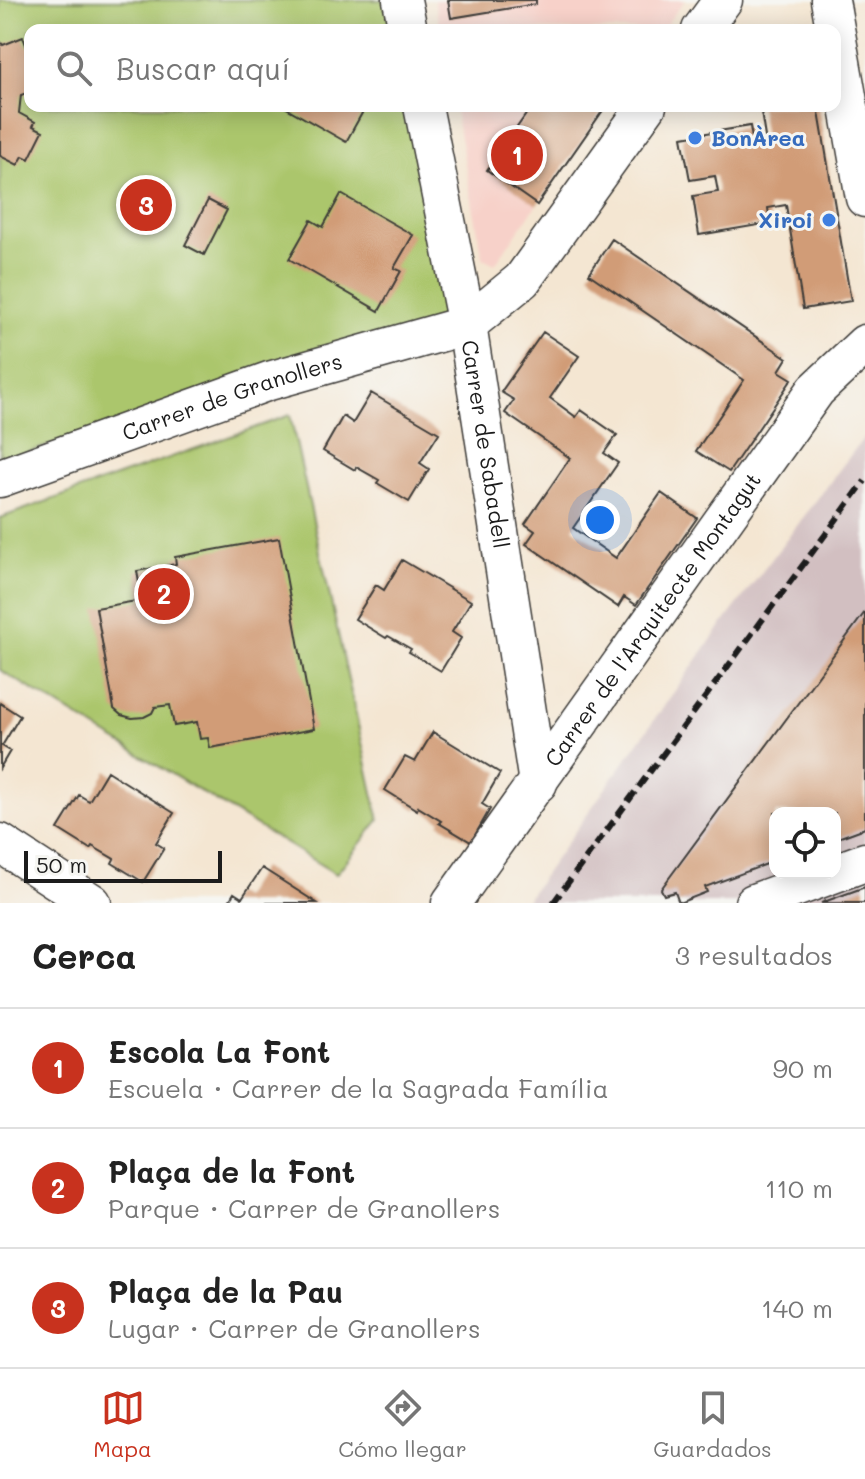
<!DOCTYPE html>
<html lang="es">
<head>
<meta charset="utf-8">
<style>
	:root { --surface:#fff; --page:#f6f6f6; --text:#222; --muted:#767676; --line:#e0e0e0; --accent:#c8321e }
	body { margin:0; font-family:Mali,sans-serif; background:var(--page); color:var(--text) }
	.controls { position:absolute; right:24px; bottom:24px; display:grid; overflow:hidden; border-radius:16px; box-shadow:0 4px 20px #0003 }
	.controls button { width:72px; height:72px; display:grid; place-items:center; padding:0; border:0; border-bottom:2px solid var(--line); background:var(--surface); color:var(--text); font:40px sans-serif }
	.scale { position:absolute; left:24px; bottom:20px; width:198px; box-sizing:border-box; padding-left:8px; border:4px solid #1c1c1c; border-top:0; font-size:22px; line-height:28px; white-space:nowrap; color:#1c1c1c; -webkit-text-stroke:6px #f6f6f2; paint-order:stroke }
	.you { position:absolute; left:600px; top:520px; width:28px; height:28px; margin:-20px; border:6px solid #fff; border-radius:50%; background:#1a73e8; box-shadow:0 0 0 12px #1a73e833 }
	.badge { display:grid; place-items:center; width:52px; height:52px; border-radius:50%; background:var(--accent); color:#fff; font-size:26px; font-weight:700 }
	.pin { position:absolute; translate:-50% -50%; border:4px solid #fff; box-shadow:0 2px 8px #0006 }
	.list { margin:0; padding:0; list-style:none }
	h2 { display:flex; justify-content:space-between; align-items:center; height:104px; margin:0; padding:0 32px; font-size:34px }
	h2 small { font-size:26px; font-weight:400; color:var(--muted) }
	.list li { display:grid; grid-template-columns:52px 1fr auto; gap:24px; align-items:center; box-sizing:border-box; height:120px; padding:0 32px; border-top:2px solid var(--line) }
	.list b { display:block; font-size:30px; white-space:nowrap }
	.list p { margin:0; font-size:26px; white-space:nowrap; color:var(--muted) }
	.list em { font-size:26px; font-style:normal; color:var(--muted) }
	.icon { flex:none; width:44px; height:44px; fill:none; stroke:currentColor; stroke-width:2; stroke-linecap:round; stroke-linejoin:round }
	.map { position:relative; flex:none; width:865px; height:903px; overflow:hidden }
	.search { position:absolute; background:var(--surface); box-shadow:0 4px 20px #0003; left:24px; right:24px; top:24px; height:88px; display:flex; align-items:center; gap:20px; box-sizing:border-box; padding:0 28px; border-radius:16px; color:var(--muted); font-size:30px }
	.sheet { height:464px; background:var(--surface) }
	nav { display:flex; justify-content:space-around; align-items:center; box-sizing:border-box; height:112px; border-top:2px solid var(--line); background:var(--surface); font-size:22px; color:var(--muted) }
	nav a { display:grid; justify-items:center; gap:4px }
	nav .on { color:var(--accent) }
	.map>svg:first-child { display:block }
</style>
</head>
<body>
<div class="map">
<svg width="865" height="903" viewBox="0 0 865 903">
	<rect width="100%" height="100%" fill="#f6f6f2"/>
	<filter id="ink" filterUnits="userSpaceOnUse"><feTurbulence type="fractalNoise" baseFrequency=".0125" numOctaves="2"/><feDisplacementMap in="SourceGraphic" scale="16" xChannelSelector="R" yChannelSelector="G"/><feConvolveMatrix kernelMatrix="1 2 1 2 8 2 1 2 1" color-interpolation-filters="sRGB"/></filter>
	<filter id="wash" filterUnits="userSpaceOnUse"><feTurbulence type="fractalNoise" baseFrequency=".006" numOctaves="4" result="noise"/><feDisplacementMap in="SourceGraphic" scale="32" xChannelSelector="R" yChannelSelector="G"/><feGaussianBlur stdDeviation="1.8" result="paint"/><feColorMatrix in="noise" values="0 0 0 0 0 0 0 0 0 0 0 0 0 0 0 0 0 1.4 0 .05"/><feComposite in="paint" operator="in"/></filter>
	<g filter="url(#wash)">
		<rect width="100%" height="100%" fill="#f4e6d2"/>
		<path fill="#f7d1c9" d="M 434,0 L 685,0 L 662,30 L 440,30 Z
			M 454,106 L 606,106 L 495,264 L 483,258 Z"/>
		<path fill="#d2bfc1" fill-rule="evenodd" d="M 865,436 L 865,903 L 524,903 L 721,626 ZM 775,813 L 835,813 L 835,873 L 775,873 Z"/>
		<path fill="#abc66c" stroke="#647144" stroke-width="2" d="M 0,0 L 385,0 L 391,30 L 30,30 L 30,106 L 406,106 L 449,321 L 0,461 Z
			M 290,415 L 379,820 L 336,874 L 0,670 L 0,518 Z"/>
		<g id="blocks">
			<path fill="#d19c77" d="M 448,0 L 536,0 L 536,4 L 451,18 Z
				M 23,37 L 27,47 L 30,46 L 30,92 L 21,95 L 19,113 L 35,122 L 33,126 L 43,131 L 29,159 L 23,156 L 18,165 L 0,156 L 0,41 L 3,45 Z
				M 283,106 L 366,106 L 346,142 Z
				M 532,106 L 539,109 L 541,106 L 606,106 L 537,205 L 487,170 Z
				M 760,106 L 818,106 L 851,301 L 803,309 L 786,205 L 768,208 L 770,223 L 699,235 L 693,196 L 718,192 L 715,176 L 690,180 L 682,137 L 750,126 L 753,145 L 766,143 Z
				M 341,194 L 413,235 L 394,268 L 401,271 L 379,311 L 289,259 L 311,220 L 323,227 Z
				M 208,200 L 227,210 L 204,255 L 185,245 Z
				M 612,239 L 787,358 L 779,371 L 792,379 L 729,472 L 696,451 L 744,380 L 589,274 Z
				M 543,332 L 579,356 L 550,398 L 576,417 L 581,410 L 617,435 L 604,453 L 618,463 L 573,528 L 616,558 L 661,493 L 697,518 L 636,605 L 624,597 L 618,607 L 526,544 L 535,531 L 525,524 L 570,458 L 505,413 L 514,400 L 501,392 Z
				M 371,393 L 439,433 L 420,463 L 429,469 L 409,502 L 377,483 L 379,480 L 356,467 L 355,470 L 323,451 L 343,416 L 353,423 Z
				M 279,538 L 314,729 L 210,748 L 208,738 L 200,739 L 197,722 L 174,726 L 170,705 L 155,707 L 152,713 L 144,717 L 132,718 L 121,715 L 114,709 L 96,608 L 142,600 L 137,571 L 176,564 L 175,557 Z
				M 402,560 L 471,601 L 452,632 L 461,638 L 441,671 L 409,652 L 411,649 L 388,636 L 386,638 L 355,619 L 376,585 L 384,590 Z
				M 865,612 L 865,828 L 835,839 L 835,813 L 775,813 L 775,861 L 705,887 L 707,892 L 679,903 L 675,892 L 664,895 L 661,889 Z
				M 0,703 L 20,716 L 2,746 L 10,751 L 0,768 Z
				M 433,732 L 500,773 L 482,804 L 490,809 L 471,842 L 439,823 L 441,821 L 418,807 L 417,810 L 385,790 L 405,757 L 415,762 Z
				M 107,771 L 174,813 L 156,843 L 164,848 L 143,882 L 112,863 L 114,859 L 92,846 L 90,849 L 58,829 L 79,795 L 89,801 Z
				M 262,868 L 317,903 L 228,903 L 234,893 L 242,898 Z
				M 865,887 L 865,903 L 821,903 Z"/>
		</g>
	</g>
	<g filter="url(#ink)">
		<use href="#blocks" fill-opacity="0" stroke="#3c3a37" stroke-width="2"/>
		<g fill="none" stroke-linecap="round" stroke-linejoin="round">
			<g stroke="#3c3a37" stroke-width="41">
				<g id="minor">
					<path d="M 402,0 L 408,30"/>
					<path d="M 830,0 L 865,198"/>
					<path d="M 701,30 L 723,0"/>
					<path id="s1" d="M 423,106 L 467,325 L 538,783"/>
					<path id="s2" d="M 0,478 L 269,381 L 467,325 L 522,280 L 647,106"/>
					<path d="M 0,843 L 92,903"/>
					<path id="s3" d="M 451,903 L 816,390 L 865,344"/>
					<path d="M 754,903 L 865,862"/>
				</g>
			</g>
			<use href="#minor" stroke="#fff" stroke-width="38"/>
			<path stroke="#1c1c1c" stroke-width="6" stroke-dasharray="12 6" stroke-linecap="butt" d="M 553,903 L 865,481"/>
		</g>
	</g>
	<g fill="#3f7fe0" stroke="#f6f6f2" stroke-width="3">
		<circle cx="695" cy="138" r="8"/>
		<circle cx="829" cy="220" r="8"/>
	</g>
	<g text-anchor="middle" stroke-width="6" stroke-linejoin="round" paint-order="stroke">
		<g font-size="22" font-weight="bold" fill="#366cbe" stroke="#f6f6f2" text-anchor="start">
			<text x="711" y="146">BonÀrea</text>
			<text x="813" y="228" text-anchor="end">Xiroi</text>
		</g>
		<g font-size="22" fill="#1c1c1c" stroke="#f6f6f2">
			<text dy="8" stroke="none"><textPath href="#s2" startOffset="246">Carrer de Granollers</textPath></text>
			<text dy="8" stroke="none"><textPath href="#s1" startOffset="344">Carrer de Sabadell</textPath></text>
			<text dy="8" stroke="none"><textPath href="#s3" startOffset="348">Carrer de l'Arquitecte Montagut</textPath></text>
		</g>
	</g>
</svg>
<div class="controls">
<button><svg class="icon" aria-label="locate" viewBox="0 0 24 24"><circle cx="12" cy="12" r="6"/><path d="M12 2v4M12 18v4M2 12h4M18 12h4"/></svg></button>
</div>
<div class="scale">50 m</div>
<div class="you"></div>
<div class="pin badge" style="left:517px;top:155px">1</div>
<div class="pin badge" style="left:164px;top:594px">2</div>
<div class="pin badge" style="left:146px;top:205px">3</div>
<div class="search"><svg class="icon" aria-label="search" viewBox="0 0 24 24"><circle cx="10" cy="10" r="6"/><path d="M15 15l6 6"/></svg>Buscar aquí</div>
</div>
<section class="sheet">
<h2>Cerca<small>3 resultados</small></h2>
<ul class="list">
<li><span class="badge">1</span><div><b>Escola La Font</b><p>Escuela · Carrer de la Sagrada Família</p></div><em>90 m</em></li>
<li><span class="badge">2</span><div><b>Plaça de la Font</b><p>Parque · Carrer de Granollers</p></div><em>110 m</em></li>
<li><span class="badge">3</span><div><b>Plaça de la Pau</b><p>Lugar · Carrer de Granollers</p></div><em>140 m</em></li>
</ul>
</section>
<nav>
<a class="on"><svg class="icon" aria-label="map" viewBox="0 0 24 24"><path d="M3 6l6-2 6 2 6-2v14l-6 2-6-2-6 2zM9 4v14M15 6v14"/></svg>Mapa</a>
<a><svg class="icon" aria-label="directions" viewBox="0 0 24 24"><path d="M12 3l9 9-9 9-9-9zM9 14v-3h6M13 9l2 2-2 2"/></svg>Cómo llegar</a>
<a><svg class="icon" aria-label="saved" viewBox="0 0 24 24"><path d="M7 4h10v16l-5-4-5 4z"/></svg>Guardados</a>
</nav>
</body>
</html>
